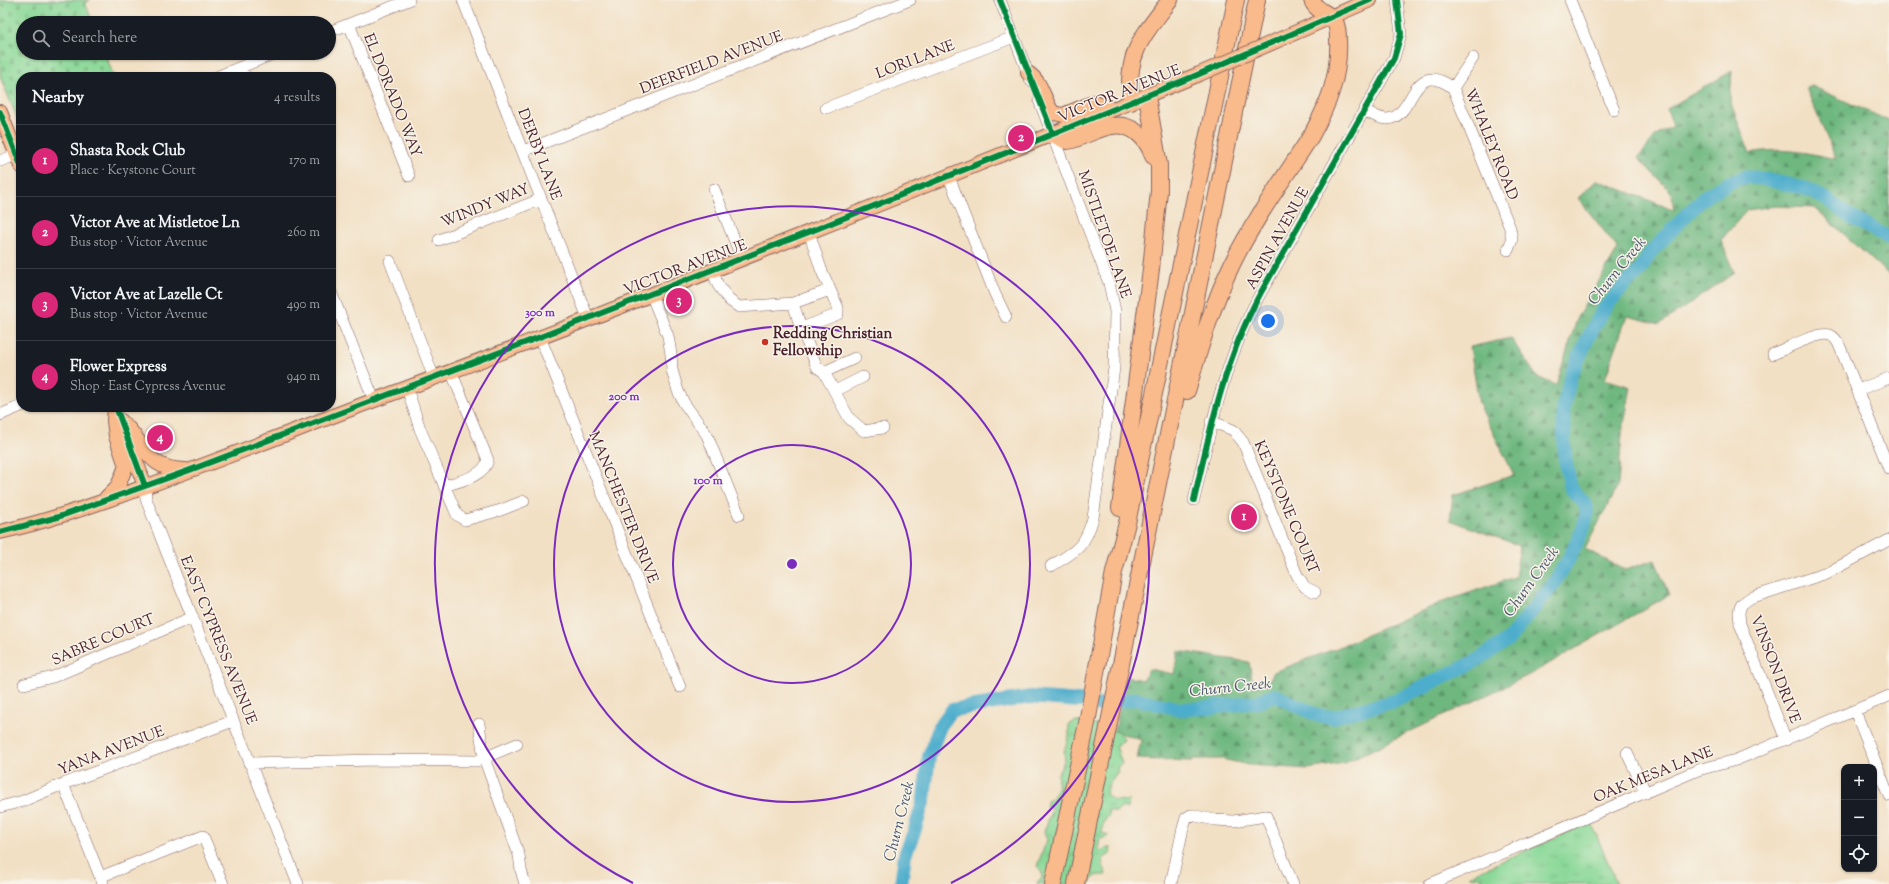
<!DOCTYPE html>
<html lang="en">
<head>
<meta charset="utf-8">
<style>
	:root { --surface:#171b24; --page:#242831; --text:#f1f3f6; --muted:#9ea1a6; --line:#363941; --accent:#db2777 }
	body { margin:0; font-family:"Sorts Mill Goudy",serif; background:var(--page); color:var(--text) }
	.controls { position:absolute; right:12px; bottom:12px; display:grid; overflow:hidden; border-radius:8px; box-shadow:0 1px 3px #0004 }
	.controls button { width:36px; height:36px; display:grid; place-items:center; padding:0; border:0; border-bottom:1px solid var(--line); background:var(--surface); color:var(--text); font:20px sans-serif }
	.you { position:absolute; left:1268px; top:321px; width:14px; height:14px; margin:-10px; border:3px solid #fff; border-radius:50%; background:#1a73e8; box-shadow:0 0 0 6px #1a73e833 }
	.badge { display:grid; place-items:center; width:26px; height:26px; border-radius:50%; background:var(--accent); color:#fff; font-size:13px; font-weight:700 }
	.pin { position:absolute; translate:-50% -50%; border:2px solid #fff; box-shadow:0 1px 4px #0006 }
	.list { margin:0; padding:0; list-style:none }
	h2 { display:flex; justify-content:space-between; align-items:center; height:52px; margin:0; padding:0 16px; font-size:17px }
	h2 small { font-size:13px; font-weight:400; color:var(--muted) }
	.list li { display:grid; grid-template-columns:26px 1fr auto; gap:12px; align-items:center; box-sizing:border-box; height:72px; padding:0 16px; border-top:1px solid var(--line) }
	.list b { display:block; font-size:15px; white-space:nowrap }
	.list p { margin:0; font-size:13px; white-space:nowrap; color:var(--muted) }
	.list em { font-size:13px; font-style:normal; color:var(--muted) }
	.icon { flex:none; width:22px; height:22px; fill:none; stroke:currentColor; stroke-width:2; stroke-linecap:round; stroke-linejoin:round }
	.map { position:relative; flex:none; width:1889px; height:884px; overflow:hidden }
	.search { position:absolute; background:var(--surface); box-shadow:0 1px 3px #0004; left:16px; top:16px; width:320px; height:44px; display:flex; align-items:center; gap:10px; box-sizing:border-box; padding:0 14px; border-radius:22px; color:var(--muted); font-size:15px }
	.panel { position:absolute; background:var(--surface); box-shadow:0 1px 3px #0004; left:16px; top:72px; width:320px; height:340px; border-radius:16px }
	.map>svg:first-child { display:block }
</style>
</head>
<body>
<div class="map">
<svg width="1889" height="884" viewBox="0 0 1889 884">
	<defs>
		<pattern id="grass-tufts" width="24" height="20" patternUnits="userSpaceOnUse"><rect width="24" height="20" fill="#89d897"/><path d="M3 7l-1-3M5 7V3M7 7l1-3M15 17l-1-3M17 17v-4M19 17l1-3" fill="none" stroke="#78b982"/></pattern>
		<pattern id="forest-firs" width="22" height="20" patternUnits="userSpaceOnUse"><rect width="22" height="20" fill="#6eb880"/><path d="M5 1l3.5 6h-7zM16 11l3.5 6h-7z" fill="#5c9569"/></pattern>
		<pattern id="cemetery-stones" width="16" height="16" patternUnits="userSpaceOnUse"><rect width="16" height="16" fill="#89d897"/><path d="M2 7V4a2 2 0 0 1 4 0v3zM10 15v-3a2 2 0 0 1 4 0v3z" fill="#78b982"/></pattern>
	</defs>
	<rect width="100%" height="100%" fill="#f7f3e8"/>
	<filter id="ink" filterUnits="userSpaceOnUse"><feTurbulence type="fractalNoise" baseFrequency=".025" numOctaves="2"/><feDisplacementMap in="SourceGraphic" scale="8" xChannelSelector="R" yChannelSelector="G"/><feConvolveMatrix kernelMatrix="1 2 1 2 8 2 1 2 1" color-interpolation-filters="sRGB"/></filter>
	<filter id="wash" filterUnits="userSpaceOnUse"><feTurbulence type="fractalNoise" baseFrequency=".012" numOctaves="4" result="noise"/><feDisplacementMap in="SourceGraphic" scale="16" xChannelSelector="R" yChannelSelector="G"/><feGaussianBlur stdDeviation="0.9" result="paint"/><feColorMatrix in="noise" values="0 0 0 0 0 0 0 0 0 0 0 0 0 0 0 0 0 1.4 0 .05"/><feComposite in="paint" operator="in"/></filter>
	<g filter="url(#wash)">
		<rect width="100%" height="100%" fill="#f2e0c5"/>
		<path fill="url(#grass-tufts)" stroke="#6a7c61" d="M 1076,721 L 1102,726 L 1121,733 L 1124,740 L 1116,746 L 1122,764 L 1117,767 L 1118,771 L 1110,782 L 1106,794 L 1113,800 L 1129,801 L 1127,809 L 1123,807 L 1116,812 L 1108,810 L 1109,815 L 1103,823 L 1102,833 L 1108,835 L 1107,837 L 1100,839 L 1098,849 L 1103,851 L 1107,848 L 1111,848 L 1110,854 L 1103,859 C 1101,867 1106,869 1106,875 C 1097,875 1092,875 1090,884 L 1037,884 L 1038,881 L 1042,879 L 1042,872 L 1037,866 L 1047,840 L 1044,832 L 1052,809 L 1050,807 L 1046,807 L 1048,799 L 1052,799 L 1057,790 L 1058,774 L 1065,759 L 1064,752 L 1069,735 L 1069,724 Z
			M 1591,822 L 1617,884 L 1488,884 L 1480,877 L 1468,876 Z"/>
		<path fill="url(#forest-firs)" stroke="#5c6c56" d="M 1732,71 L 1730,101 L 1750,153 C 1781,147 1805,152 1836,159 L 1806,88 L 1812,86 L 1889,121 L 1889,275 L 1815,208 L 1776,206 L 1747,210 L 1721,240 L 1734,273 L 1660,324 L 1627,316 L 1605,379 L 1631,387 L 1622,434 L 1618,485 L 1585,549 L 1625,570 L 1655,560 L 1669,595 L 1529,675 L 1344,763 L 1308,769 L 1249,765 L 1222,759 L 1193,759 L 1192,761 L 1137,759 L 1141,740 L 1115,731 L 1126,677 L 1144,680 L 1149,669 L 1174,674 L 1178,651 L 1249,662 L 1253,684 L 1270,679 L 1274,672 L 1337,648 L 1440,603 L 1515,577 L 1520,546 L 1450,520 L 1453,495 L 1514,475 L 1479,404 L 1470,347 L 1511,338 L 1537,377 L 1556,385 L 1578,316 L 1618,249 L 1578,198 L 1597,180 L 1674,210 L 1671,192 L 1638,158 L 1656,136 L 1673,126 L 1667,109 Z"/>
		<path fill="url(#cemetery-stones)" stroke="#6a7c61" d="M 0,0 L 90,0 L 85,2 L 93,23 L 23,23 L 23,53 L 105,53 L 114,77 L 21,77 L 21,128 L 0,76 Z"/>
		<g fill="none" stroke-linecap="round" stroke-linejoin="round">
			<path stroke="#4dadcc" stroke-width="14" d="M 1121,701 L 1137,699 L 1180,709 L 1209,708 L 1255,702 L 1275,695 L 1319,716 L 1333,717 L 1395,701 L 1476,661 L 1509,639 L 1552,586 L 1567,562 L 1583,529 L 1587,515 L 1586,505 L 1571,488 L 1565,459 L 1563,409 L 1571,375 L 1586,342 L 1603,310 L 1625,284 L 1639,272 L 1650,253 L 1695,206 L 1707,195 L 1732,181 L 1745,177 L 1758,178 L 1804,188 L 1828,200 L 1849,216 L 1889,238
				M 1097,705 L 1106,705
				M 901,884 L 905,855 L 915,829 L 924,799 L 929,756 L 940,726 L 952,710 L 1030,697 L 1080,701"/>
		</g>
	</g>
	<g filter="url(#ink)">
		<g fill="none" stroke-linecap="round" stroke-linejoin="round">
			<g stroke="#856361" stroke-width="12">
				<path id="minor" d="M 463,0 L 588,318
					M 1000,0 L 1031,81
					M 1570,0 L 1614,110
					M 349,24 L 409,176
					M 329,32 L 409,0
					M 241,67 L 245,77
					M 216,77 L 276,53
					M 1453,88 L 1473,58
					M 1039,100 L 1109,283 L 1115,311 L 1114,368 L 1093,518 C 1085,547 1076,551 1051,566
					M 826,108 L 1014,37
					M 1365,110 C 1419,148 1401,50 1453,88 L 1510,228 L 1512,240 L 1508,250
					M 523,151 L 910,0
					M 0,161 L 21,153
					M 949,177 L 995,294 L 1006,317
					M 714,189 L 742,259
					M 439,240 L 541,199
					M 390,261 L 434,378
					M 712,270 L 718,285 L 729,300 L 739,307 L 793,303 L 830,290
					M 331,292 L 374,400
					M 651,294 L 668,336 L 671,354 L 672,370 L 678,391 L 684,403 L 707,435 L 739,515
					M 793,303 L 800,325 L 817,367 L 824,372 L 849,418 L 864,431 L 883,428
					M 802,328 L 838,314 L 838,308 L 821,269 L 809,232
					M 540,337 L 680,687
					M 1773,354 C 1785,349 1819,331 1830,335 C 1835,337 1838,342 1840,347 L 1889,469
					M 824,372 L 855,358
					M 407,388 L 420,429 L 457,515 L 465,520 L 501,510 L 524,501
					M 1858,390 L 1889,378
					M 835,391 L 863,377
					M 0,415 L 21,406
					M 1211,421 L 1233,430 L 1243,442 L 1297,575 L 1305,587 L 1315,592
					M 145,486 L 146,499 L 165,548 L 298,884
					M 444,486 C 459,481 484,477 488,460 L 451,371
					M 1194,500 C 1210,429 1225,359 1260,294 L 1394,58 L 1401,34 L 1397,0
					M 24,684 L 53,677 L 193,617
					M 1855,711 L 1889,796
					M 479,724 L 484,758 L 519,855 L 521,870 L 525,884
					M 1786,740 L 1740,624 L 1739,613 L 1740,608 L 1742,604 L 1750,598 L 1827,573 L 1889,540
					M 1627,753 L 1646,793
					M 249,763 L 376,760 L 477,761 L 517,744
					M 63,784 L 103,884
					M 0,807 L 23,801 L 63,784 L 233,721
					M 100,877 L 203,836 L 223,884
					M 1171,884 L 1183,828 L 1186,818 L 1191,815 L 1215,820 L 1234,821 L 1266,816 L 1293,884
					M 1430,884 L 1698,770 L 1736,760 L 1889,696"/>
			</g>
			<g stroke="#856361" stroke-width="16">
				<path id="major" d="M 1276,41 L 1370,0
					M 1028,73 C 1043,83 1043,100 1053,113 L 1063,115 L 1095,102 L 1114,109
					M 0,112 L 21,166
					M 121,421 C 147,443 144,470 186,470
					M 123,426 L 145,486
					M 106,498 L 118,486 L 126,466 L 116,436 L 114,421 L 115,407
					M 0,532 C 50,521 99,503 147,486 C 234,455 320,420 407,388 C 672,289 935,182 1197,75"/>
			</g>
			<g stroke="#856361" stroke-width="18">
				<path id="highway" d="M 1131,102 C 1125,53 1143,36 1170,0
					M 1053,134 C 1058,137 1063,140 1067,141 C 1073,141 1080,137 1085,135 C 1093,132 1103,127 1112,126 C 1132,123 1147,138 1153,156
					M 1187,391 C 1200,347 1213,303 1233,262 C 1255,218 1285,177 1311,136 C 1328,105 1340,76 1338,40 C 1338,35 1338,27 1335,22 C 1329,12 1316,12 1312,0
					M 1120,508 L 1151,269 L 1159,191 L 1159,165 L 1147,96
					M 1053,884 L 1087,723 L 1114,572 L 1127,523 L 1236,0
					M 1076,884 L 1257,0"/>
			</g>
			<use href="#minor" stroke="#fff" stroke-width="11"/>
			<use href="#major" stroke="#fabb8c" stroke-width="14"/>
			<use href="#highway" stroke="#fabb8c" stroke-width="16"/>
			<g stroke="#856361" stroke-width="16" stroke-linecap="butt">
				<path id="major-bridge" d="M 1197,75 L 1276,41"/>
			</g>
			<use href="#major-bridge" stroke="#fabb8c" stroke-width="14"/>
			<g stroke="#f7f3e8" stroke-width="8">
				<path id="cycleway" d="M 1000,0 L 1053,134
					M 0,112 L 21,166
					M 116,407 L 145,486
					M 1194,500 C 1210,429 1225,359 1260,294 L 1394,58 L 1401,34 L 1397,0
					M 0,532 L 58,517 L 190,470 L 540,337 L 809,232 L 1053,134 L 1197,75 L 1370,0"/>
			</g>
			<use href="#cycleway" stroke="#00873e" stroke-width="6"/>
		</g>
	</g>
	<g fill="none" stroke="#7b2cbf" stroke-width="2">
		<circle cx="792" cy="564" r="119"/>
		<circle cx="792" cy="564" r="238"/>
		<path d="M633 883A357 357 0 1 1 951 883"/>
	</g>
	<circle fill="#c8321e" stroke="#f7f3e8" stroke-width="1.5" cx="765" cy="342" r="4"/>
	<g text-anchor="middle" stroke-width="3" stroke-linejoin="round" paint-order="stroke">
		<g font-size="15" fill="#4a1f2b" stroke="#f7f3e8">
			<text transform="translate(915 59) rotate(-21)" y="5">LORI LANE</text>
			<text transform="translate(711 62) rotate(-21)" y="5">DEERFIELD AVENUE</text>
			<text transform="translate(1119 93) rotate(-22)" y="5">VICTOR AVENUE</text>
			<text transform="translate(393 95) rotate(68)" y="5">EL DORADO WAY</text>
			<text transform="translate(1492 144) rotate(68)" y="5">WHALEY ROAD</text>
			<text transform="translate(540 154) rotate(69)" y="5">DERBY LANE</text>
			<text transform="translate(485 205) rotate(-22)" y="5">WINDY WAY</text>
			<text transform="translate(1105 234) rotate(71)" y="5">MISTLETOE LANE</text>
			<text transform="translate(1277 238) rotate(-61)" y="5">ASPIN AVENUE</text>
			<text transform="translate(685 267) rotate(-21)" y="5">VICTOR AVENUE</text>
			<text transform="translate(624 507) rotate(68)" y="5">MANCHESTER DRIVE</text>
			<text transform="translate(1287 507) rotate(67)" y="5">KEYSTONE COURT</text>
			<text transform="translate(103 639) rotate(-23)" y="5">SABRE COURT</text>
			<text transform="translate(219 640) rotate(68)" y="5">EAST CYPRESS AVENUE</text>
			<text transform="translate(1776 669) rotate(69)" y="5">VINSON DRIVE</text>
			<text transform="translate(111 750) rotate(-21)" y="5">YANA AVENUE</text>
			<text transform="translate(1653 774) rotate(-22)" y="5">OAK MESA LANE</text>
		</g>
		<g font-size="15" font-weight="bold" fill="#4a1f2b" stroke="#f7f3e8" text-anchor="start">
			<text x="773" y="338">Redding Christian<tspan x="773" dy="17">Fellowship</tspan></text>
		</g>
		<g font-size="16" font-style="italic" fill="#4b586b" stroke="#f7f3e8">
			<text transform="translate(1616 270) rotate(-51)" y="6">Churn Creek</text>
			<text transform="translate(1530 581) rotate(-54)" y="6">Churn Creek</text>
			<text transform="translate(1230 686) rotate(-6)" y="6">Churn Creek</text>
			<text transform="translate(898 821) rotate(-76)" y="6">Churn Creek</text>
		</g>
	</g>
	<circle cx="792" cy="564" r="6" fill="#7b2cbf" stroke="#f7f3e8" stroke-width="2"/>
	<g font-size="12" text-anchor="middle" font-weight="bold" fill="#7b2cbf" stroke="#f7f3e8" stroke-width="3" stroke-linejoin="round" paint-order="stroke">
		<text x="540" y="316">300 m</text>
		<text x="624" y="400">200 m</text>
		<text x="708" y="484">100 m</text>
	</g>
</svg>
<div class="controls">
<button>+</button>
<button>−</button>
<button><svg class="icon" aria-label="locate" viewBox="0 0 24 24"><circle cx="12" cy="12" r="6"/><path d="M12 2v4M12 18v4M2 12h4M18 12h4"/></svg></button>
</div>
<div class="you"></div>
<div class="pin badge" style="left:1244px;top:517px">1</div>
<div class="pin badge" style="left:1021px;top:138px">2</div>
<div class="pin badge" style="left:679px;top:301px">3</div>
<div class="pin badge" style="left:160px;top:438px">4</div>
<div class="search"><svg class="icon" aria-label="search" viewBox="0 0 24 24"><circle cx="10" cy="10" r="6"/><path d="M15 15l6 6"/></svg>Search here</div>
<section class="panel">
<h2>Nearby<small>4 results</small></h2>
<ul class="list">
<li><span class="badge">1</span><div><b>Shasta Rock Club</b><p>Place · Keystone Court</p></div><em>170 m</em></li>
<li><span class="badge">2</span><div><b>Victor Ave at Mistletoe Ln</b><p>Bus stop · Victor Avenue</p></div><em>260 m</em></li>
<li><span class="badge">3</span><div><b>Victor Ave at Lazelle Ct</b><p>Bus stop · Victor Avenue</p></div><em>490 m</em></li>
<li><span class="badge">4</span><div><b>Flower Express</b><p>Shop · East Cypress Avenue</p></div><em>940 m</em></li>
</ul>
</section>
</div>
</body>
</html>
